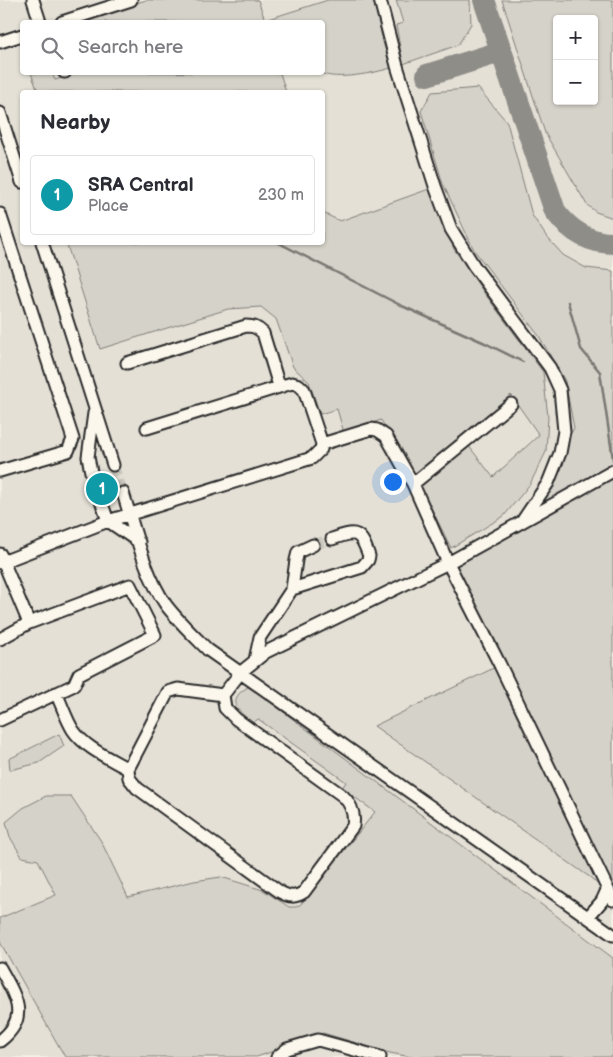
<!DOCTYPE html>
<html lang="en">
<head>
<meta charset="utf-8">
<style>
	:root { --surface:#fff; --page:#f7f7f7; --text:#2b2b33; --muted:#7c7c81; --line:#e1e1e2; --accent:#d1495b }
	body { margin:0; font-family:"Balsamiq Sans",sans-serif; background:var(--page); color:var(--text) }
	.controls { position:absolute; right:15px; top:15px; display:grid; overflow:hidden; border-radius:5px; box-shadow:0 1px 4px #0004 }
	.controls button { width:45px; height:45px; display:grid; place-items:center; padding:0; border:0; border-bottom:1px solid var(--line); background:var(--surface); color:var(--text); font:25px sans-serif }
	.you { position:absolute; left:392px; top:481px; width:18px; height:18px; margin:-12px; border:4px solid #fff; border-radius:50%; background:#1a73e8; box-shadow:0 0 0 8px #1a73e833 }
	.badge { display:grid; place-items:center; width:32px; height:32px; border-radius:50%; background:var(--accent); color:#fff; font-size:16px; font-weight:700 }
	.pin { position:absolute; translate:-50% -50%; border:2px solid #fff; box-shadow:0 1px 5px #0006 }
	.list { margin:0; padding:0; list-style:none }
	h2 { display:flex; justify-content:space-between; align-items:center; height:65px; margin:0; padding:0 20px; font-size:21px }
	h2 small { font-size:16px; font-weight:400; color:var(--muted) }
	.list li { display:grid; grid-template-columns:32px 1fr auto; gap:15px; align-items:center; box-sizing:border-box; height:80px; margin:0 10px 10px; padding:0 10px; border:1px solid var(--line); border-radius:5px }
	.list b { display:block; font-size:19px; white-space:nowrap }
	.list p { margin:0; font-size:16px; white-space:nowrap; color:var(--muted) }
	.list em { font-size:16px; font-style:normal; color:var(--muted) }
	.icon { flex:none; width:28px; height:28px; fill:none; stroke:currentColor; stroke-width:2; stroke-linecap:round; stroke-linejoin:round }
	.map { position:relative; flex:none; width:613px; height:1057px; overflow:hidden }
	.search { position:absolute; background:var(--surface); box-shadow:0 1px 4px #0004; left:20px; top:20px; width:305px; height:55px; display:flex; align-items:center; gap:12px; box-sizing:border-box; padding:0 18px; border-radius:5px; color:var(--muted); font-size:19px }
	.panel { position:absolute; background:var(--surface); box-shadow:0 1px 4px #0004; left:20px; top:90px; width:305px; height:155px; border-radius:5px }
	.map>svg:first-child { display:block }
</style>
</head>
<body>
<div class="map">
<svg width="613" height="1057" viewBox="0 0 613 1057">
	<rect width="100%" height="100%" fill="#f3efe4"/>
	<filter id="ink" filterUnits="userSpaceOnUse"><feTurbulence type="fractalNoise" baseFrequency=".02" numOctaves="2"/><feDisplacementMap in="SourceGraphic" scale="10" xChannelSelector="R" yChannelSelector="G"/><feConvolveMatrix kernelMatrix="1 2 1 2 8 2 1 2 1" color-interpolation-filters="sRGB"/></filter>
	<g filter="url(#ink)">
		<path fill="#e4e0d6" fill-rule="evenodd" d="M 0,0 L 613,0 L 613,1057 L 0,1057 ZM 557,19 L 594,19 L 594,101 L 557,101 ZM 22,22 L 322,22 L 322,72 L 22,72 ZM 22,92 L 322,92 L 322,242 L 22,242 Z"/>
		<path fill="#d5d2c9" stroke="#807e7a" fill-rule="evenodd" d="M 146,0 L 258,0 L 265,20 L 328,0 L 374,0 L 383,42 L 391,68 C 375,73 335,81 321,73 L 322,22 L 82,22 L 81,20 Z
			M 396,0 L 470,0 L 471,24 L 458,45 L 403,64 L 396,25 L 403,23 Z
			M 502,0 L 613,0 L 613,218 L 596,212 L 587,205 L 545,133 ZM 557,19 L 594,19 L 594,101 L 557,101 Z
			M 82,72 L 280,73 L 286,92 L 38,92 L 31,73 L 52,73 L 55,80 Z
			M 478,88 L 507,122 L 532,215 L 546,236 L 563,255 L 586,268 L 613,271 L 613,899 L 591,878 L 374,726 L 500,665 L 448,563 L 522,521 L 574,428 L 565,381 L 539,336 L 474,250 L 443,184 L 421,111 L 432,92 Z
			M 429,189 L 454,249 L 485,294 L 543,372 L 548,417 L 546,452 L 530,484 L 504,516 L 451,548 L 420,485 L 468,445 L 493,477 L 539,435 L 511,395 L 414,474 L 381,420 L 344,433 L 337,409 L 320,414 L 309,382 L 293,367 L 276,319 L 261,307 L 228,309 L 100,349 L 67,245 L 77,242 L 322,242 L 323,213 L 340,221 Z
			M 248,687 L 254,690 L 613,958 L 613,1057 L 411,1057 L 390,1053 L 323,1033 L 257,1057 L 65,1057 L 0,942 L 0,918 L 56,895 L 38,860 L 22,857 L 10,837 L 6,822 L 23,808 L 46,796 L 71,796 L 101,841 L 128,897 L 194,881 L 221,877 L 263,890 L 289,907 L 296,907 L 301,904 L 375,812 L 342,788 L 346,782 L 258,719 L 253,723 C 239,712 225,700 248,687 Z
			M 59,734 L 64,746 L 39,763 L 10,770 L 9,759 Z"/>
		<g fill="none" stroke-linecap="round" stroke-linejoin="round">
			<path stroke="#787772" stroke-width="2.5" d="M 277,242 L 402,306 L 485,343 L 523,362
				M 568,302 L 581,349 L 600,372 L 613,459"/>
			<path stroke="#8f8d88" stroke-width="22" d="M 484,0 L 555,211 C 570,231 588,243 613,243
				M 427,75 L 500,52"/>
			<path stroke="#cbc8bf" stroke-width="11" stroke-dasharray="11 5.5" stroke-linecap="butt" d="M 113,465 L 123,493
				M 91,472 L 101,501
				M 313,545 L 332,539"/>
			<g stroke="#2b2b2b" stroke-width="15">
				<path id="minor" d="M 33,0 L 40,22
					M 380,0 L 397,66 L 435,186 L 451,229 L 474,266 L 550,368 L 560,390 L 564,431 L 560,453 L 548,483 L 523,520
					M 62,22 L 131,0
					M 0,42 L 22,35
					M 64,72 L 65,72
					M 0,113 L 22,182
					M 0,214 L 73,439 L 68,451 L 0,471
					M 42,242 L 113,465
					M 127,363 L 246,326 C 253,326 257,327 263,333 L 279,386
					M 322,444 L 371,429 L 377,430 L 386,436 L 413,484 L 448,563 L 500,665 L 613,900
					M 91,472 L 88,457 L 94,413
					M 413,484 L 511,404
					M 123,493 C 135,530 144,573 166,605 C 179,622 194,636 208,650 L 613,935
					M 101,501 L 108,521 L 139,542
					M 0,554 L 29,623
					M 0,563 L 108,521 L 312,458 L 321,449 L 322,444 L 304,390 L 299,385 L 292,383 L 147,428
					M 292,589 L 362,567 L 368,560 L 369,556 C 360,531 357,530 332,539
					M 0,639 L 29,623 L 130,585 L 155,635 L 79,674 L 74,685 L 0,720
					M 255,660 L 260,637 L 292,589 L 296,560 L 298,552 L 313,545
					M 56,693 C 62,705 66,719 73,730 C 85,748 109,758 128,769
					M 223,695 L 178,689 L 168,692 L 128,769 L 129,778 L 137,788 L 280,892 C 289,897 295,898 304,892 L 353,826 C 355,814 351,804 343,796 L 236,719 L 225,708 L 223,695 L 241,672 L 266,652 L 448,563 L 613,471
					M 588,917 L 602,901 L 607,890
					M 0,968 C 15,996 31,1017 0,1041
					M 277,1057 L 287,1049 L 318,1040 L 380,1057"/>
			</g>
			<use href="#minor" stroke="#fbf7ec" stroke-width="11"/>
		</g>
	</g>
</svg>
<div class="controls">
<button>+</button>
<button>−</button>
</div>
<div class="you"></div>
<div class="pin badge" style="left:102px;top:489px;background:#0f9aa8">1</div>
<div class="search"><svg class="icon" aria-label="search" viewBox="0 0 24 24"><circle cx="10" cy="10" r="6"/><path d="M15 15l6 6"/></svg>Search here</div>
<section class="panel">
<h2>Nearby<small></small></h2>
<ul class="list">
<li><span class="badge" style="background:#0f9aa8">1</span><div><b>SRA Central</b><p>Place</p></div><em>230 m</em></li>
</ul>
</section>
</div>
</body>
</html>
